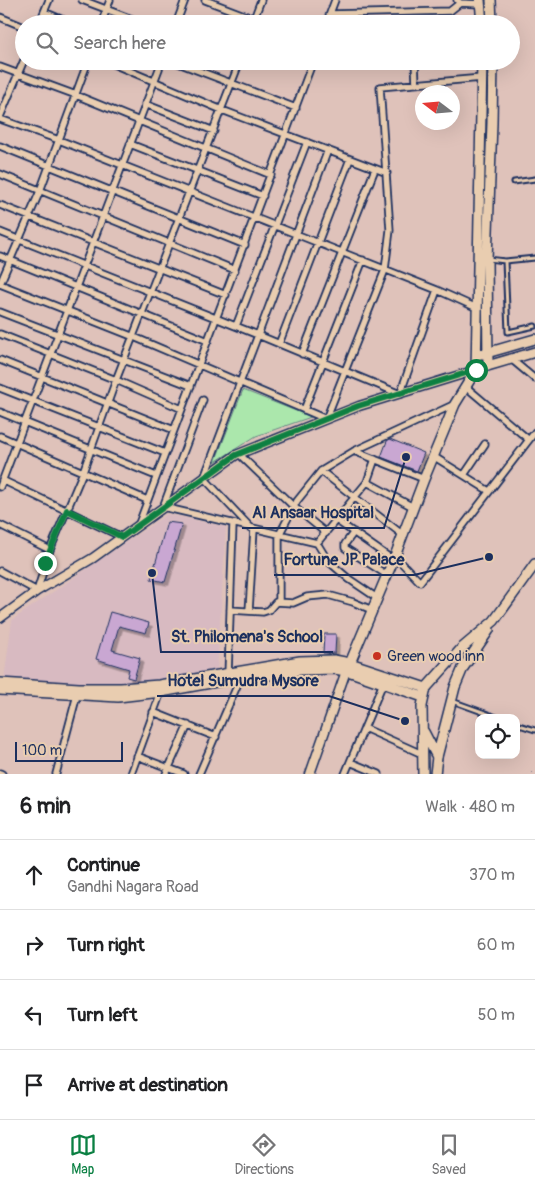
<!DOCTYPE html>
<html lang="en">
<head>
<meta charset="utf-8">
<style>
	:root { --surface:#fff; --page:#f2f2f2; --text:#202124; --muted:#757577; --line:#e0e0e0; --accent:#0b8043 }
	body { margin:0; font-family:Pangolin,sans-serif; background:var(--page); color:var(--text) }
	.controls { position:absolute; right:15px; bottom:15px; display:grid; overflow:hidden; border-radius:10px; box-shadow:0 5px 20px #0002 }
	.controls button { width:45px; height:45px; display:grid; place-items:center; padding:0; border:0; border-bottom:1px solid var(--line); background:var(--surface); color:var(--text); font:25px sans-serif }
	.compass { position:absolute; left:415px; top:85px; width:45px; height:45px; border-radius:50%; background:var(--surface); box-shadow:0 5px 20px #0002; rotate:286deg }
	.scale { position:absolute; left:15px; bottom:12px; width:108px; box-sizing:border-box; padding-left:5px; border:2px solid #1b2f5e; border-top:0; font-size:14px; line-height:18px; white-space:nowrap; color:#1b2f5e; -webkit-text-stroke:4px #e9cdb0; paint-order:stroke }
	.stop { position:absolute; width:15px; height:15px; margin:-11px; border:4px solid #0b8043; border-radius:50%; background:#fff }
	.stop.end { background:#0b8043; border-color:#fff; box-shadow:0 1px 5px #0008 }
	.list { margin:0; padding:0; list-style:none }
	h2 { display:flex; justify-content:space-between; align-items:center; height:65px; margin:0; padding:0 20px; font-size:21px }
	h2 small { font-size:16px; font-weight:400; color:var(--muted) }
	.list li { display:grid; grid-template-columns:32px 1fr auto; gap:15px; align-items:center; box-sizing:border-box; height:70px; padding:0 20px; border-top:1px solid var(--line) }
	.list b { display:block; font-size:19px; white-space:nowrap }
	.list p { margin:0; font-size:16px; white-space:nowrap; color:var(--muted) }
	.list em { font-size:16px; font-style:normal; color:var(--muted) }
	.icon { flex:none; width:28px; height:28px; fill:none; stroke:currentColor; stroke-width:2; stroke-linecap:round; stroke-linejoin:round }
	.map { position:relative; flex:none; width:535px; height:774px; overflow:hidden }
	.search { position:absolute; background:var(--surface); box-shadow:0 5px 20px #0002; left:15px; right:15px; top:15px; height:55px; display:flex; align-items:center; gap:12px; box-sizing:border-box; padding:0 18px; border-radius:28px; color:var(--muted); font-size:19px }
	.sheet { height:345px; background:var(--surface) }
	nav { display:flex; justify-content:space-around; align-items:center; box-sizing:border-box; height:70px; border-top:1px solid var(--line); background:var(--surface); font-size:14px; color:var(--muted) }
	nav a { display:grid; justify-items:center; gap:2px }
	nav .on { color:var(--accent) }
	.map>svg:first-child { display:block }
</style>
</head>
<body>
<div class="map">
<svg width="535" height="774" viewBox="0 0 535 774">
	<defs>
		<filter id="shadow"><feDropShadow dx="3.5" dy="3.5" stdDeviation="0" flood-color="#0004"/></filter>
	</defs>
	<rect width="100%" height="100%" fill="#dfc2ba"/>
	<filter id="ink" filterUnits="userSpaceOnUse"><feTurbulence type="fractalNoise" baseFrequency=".02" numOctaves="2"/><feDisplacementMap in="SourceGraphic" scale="10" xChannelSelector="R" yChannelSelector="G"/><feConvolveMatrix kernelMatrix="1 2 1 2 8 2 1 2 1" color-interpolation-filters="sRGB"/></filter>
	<g filter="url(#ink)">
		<path fill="#d8bac1" d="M 167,514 L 226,527 L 217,672 L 116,685 L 4,680 L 12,620 Z"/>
		<path fill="#abe7ac" stroke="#638b85" d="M 243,390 L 311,417 L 256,436 L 215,462 Z"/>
		<path fill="#c9a7d2" stroke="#1b2f5e" filter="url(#shadow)" d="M 390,439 L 424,453 L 417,471 L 381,457 L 387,441 Z
			M 167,522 L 182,524 L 165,582 L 151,579 Z
			M 110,612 L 149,623 L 146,633 L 119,626 L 112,650 L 140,658 L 134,679 L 127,677 L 129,669 L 96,659 Z
			M 324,634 L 336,634 L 335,653 L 323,653 Z"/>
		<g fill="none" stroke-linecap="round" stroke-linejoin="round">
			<g stroke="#1b2f5e" stroke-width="7">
				<path id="service" d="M 514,182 L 535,179
					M 488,259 L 505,261 L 535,258
					M 505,261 L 508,332 L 535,326
					M 452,701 L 499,718
					M 516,724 L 535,730"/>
			</g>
			<g stroke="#1b2f5e" stroke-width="9">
				<path id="minor" d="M 82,0 L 145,24
					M 205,0 L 268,24
					M 460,3 L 480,4
					M 44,12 L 73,24
					M 330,14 L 450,11 L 460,3 L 457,0
					M 0,17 L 24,27
					M 39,24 L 49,0
					M 101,24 L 110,0
					M 176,24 L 185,0
					M 252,24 L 261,0
					M 326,24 L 335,0
					M 106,61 L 222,110 L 387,173
					M 173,61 L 296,108
					M 415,61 L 416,84
					M 0,67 L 76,95 L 271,175
					M 145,104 L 214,131
					M 0,117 L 24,60
					M 0,119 L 59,140 L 437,290 L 477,308
					M 130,144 L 263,196
					M 0,146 L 245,245
					M 0,174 L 235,270
					M 0,205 L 226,295
					M 0,232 L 258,335 L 400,394 L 437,290
					M 0,256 L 208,341
					M 0,284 L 134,337 L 326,419 L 385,270 L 390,230 L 380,87 L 482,78
					M 0,284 L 40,191 L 88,61
					M 0,312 L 191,386
					M 236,326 L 307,142
					M 0,334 L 116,380 L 182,409
					M 279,344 L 350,159
					M 302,354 L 375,169
					M 511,359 L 535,379
					M 0,360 L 174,430
					M 465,386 L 529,440
					M 0,388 L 165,453
					M 203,400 L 163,507 L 317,543 L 328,561 L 349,579 L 377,598
					M 304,410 L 363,260
					M 0,412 L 156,476
					M 0,436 L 147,500
					M 354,451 L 424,479
					M 239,454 L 294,507 L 326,533
					M 433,456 L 489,491
					M 321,471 L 403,535
					M 464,475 L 485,444
					M 2,480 L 122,537
					M 367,482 L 413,507
					M 0,487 L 162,61
					M 336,520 L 393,560
					M 0,525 L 50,550
					M 138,526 L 313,61
					M 251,528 L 204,478 L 328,150
					M 354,532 L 345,544 L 345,548 L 387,575
					M 317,543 L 367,482 L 375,459
					M 395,556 L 420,582 L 535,432
					M 0,571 L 37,591 L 50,550 L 83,472 L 116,380 L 240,61
					M 279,601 L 279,535 L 297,501 L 321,471 L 354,451 L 455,404
					M 230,610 L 263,612 L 269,610 L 276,602 L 293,603 L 307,597 L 328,595 L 353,602 L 372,610
					M 249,611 L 254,529
					M 228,675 L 233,524
					M 153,712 L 216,737
					M 364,728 L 422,754
					M 137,756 L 184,774
					M 350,762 L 379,774
					M 0,773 L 2,774
					M 56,774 L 77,695
					M 131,774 L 161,692
					M 166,774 L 188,725
					M 199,774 L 240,679
					M 345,774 L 383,683"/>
			</g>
			<g stroke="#1b2f5e" stroke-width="11">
				<path id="tertiary" d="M 0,618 L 37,591 L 93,558 L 236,455 L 359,406 L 476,370
					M 310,774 L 346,671"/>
			</g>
			<g stroke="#1b2f5e" stroke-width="12">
				<path id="secondary" d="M 480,0 L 482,24
					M 491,0 L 492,24
					M 483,354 L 535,339
					M 488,366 L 487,259 L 492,123 L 493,61
					M 484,367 L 535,352
					M 350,663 L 395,556 L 424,479 L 455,404 L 476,370 L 482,61
					M 426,688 L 462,648 L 494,621 L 535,564
					M 437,757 L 455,687 L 463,668 L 489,630"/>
			</g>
			<g stroke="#1b2f5e" stroke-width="12">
				<path id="primary" d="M 0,683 L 79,688 L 121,688 L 159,685 L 300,661 L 334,660 L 350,663 L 426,688 L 422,706 L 423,774
					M 0,690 L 118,697 L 161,692 L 227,680 L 252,678 L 299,670 L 335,669 L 351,672 L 423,697
					M 424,732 L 437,757 L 435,774"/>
			</g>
			<path stroke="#1b2f5e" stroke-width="1" stroke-dasharray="1 4" stroke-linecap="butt" d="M 532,772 L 532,774"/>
			<use href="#service" stroke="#e9cdb0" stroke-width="3"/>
			<use href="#minor" stroke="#e9cdb0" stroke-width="5.5"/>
			<use href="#tertiary" stroke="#e9cdb0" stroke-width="8"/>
			<use href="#secondary" stroke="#e9cdb0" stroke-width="9"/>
			<use href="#primary" stroke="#e9cdb0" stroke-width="9"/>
		</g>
	</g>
	<g fill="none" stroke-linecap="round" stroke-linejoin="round" filter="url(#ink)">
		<path stroke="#0b8043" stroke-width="6" d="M 45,563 L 67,510 L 122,537 L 236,455 L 358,406 L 476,370"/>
	</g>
	<circle fill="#c8321e" stroke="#e9cdb0" stroke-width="2" cx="377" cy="656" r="5"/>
	<g text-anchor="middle" stroke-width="4" stroke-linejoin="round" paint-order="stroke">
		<g font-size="15" fill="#1b2f5e" stroke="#e9cdb0" text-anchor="start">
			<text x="387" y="661">Green wood inn</text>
		</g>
	</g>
	<path fill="none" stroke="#1b2f5e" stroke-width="2" d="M406 457L384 528H242M489 557L414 575H274M152 573L161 652H333M405 721L329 696H157"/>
	<g fill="#1b2f5e" stroke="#e9cdb0" stroke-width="2">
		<circle cx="406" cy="457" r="5"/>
		<circle cx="489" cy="557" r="5"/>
		<circle cx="152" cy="573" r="5"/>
		<circle cx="405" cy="721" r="5"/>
	</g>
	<g font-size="16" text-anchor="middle" font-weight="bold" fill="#1b2f5e" stroke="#e9cdb0" stroke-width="4" stroke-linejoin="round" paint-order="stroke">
		<text x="313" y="518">Al Ansaar Hospital</text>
		<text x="344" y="565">Fortune JP Palace</text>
		<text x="247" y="642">St. Philomena's School</text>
		<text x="243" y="686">Hotel Sumudra Mysore</text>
	</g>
</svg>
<div class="controls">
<button><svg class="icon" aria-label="locate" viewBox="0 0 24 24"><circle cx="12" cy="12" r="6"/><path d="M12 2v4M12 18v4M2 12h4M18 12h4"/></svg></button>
</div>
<svg class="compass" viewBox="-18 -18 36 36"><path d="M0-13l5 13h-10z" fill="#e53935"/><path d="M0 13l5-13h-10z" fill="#757577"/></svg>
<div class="scale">100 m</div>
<div class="stop" style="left:476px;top:370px"></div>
<div class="stop end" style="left:45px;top:563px"></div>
<div class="search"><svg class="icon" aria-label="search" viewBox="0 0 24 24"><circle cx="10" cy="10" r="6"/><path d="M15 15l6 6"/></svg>Search here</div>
</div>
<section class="sheet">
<h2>6 min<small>Walk · 480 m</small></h2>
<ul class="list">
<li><svg class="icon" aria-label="ahead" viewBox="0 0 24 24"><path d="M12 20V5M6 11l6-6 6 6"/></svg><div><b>Continue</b><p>Gandhi Nagara Road</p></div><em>370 m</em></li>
<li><svg class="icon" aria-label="right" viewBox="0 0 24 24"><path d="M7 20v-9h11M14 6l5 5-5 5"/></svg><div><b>Turn right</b></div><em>60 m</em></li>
<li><svg class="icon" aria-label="left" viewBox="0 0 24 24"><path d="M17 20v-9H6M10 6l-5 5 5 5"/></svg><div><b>Turn left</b></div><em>50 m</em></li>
<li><svg class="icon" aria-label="arrive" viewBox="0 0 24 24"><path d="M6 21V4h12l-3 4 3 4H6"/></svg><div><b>Arrive at destination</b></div></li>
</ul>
</section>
<nav>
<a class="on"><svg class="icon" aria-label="map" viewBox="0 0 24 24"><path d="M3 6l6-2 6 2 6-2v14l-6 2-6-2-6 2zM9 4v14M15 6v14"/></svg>Map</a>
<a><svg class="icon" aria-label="directions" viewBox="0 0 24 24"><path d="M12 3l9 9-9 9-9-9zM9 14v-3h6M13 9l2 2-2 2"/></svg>Directions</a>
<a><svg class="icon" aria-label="saved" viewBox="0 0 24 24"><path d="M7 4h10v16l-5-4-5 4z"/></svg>Saved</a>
</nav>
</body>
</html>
